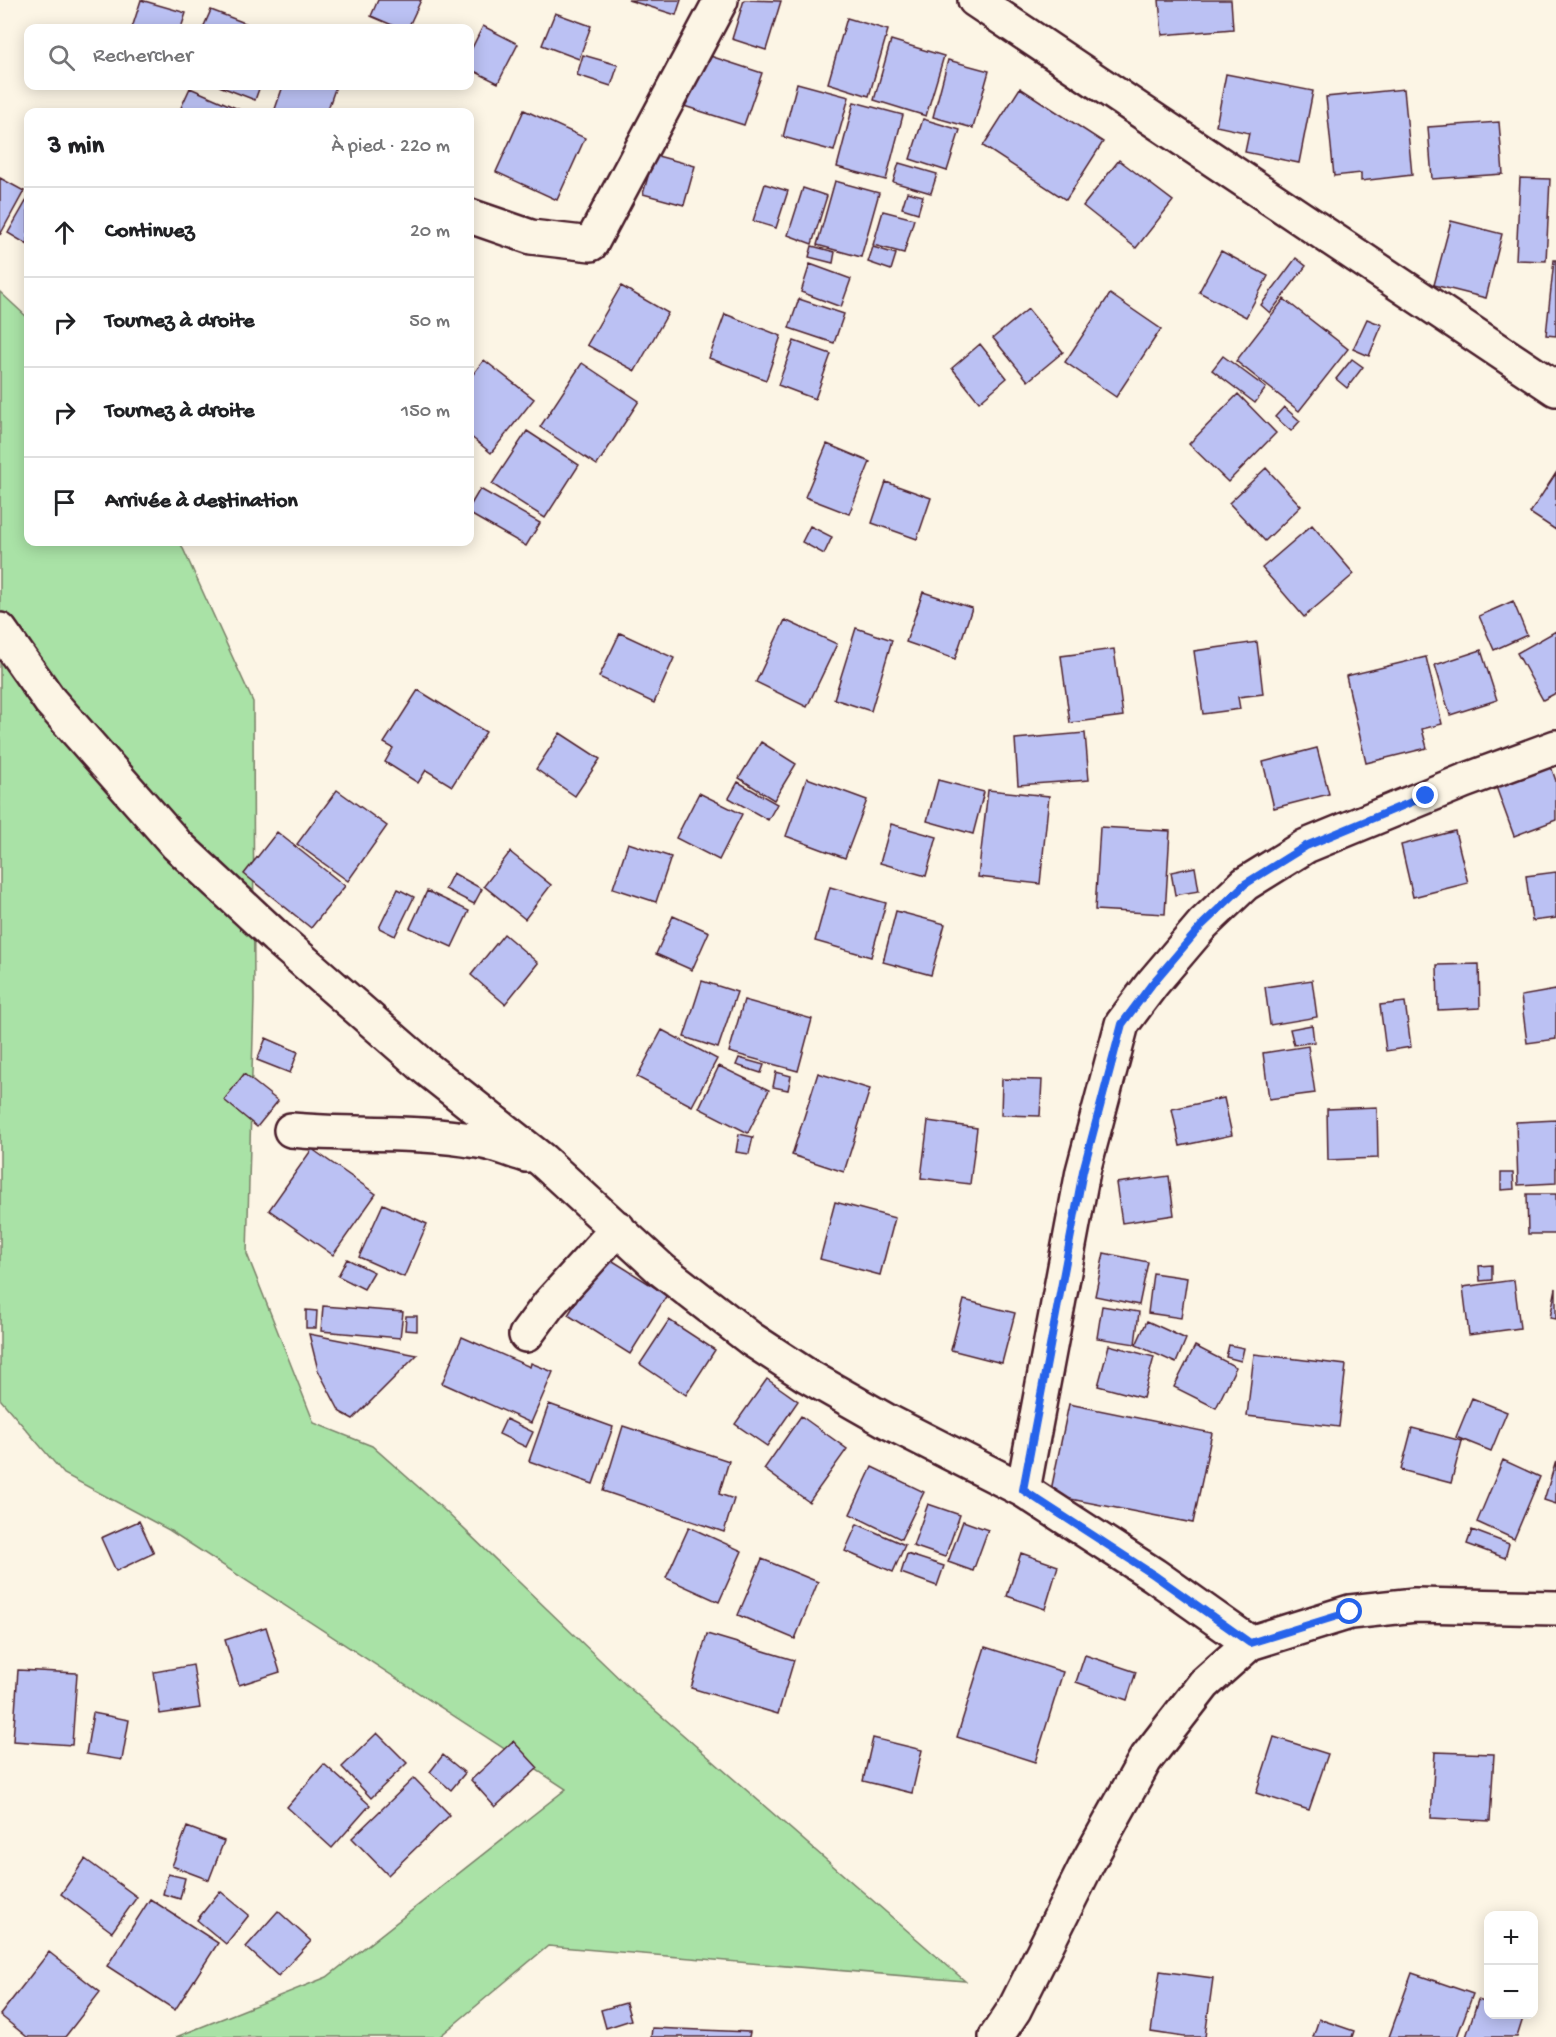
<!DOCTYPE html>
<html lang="fr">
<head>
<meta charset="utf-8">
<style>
	:root { --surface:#fff; --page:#f6f6f6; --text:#202124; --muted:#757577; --line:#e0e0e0 }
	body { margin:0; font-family:"Gochi Hand",sans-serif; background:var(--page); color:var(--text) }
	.controls { position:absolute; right:18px; bottom:18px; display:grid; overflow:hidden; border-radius:12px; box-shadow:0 3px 15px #0003 }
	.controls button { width:54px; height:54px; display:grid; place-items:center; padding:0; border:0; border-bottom:2px solid var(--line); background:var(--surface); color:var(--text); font:30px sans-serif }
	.stop { position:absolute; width:18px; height:18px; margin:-14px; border:4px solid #2563eb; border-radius:50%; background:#fff }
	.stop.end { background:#2563eb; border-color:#fff; box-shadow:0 2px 6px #0008 }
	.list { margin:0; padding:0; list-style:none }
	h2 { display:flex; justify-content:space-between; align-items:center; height:78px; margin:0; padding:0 24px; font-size:26px }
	h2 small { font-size:20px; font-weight:400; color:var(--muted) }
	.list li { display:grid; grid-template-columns:39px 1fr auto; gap:18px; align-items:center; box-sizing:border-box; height:90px; padding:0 24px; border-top:2px solid var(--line) }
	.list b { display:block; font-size:22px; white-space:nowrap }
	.list em { font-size:20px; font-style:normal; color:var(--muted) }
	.icon { flex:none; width:33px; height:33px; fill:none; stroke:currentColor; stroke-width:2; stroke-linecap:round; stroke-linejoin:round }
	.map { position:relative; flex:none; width:1556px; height:2037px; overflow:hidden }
	.search { position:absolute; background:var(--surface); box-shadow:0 3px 15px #0003; left:24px; top:24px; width:450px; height:66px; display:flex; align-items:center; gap:15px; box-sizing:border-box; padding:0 21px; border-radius:12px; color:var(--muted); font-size:22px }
	.panel { position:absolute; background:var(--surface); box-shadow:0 3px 15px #0003; left:24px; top:108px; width:450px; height:438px; border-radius:12px }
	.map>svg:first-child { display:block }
</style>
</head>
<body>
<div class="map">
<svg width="1556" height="2037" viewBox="0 0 1556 2037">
	<rect width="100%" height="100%" fill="#fcf5e5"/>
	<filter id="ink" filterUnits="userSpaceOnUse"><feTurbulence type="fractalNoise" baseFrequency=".0167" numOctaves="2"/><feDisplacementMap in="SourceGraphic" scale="12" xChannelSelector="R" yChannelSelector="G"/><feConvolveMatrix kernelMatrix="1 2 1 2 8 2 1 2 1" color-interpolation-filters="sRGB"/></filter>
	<g filter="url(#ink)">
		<path fill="#a9e2a6" stroke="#7a8068" stroke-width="1.5" d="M 0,292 L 28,318 L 28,542 L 180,542 L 253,702 L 254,1000 L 247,1254 L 314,1423 L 372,1446 L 442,1508 L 626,1685 L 965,1981 L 548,1946 L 439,2037 L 176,2037 L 327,1977 L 566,1789 L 169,1530 L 64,1474 L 0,1399 Z"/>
		<path fill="#bbc1f3" stroke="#4a1f2b" stroke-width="1.5" d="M 141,0 L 186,13 L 181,28 L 132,28 Z
			M 378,0 L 421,0 L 408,28 L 399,28 L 371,16 Z
			M 628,0 L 681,0 L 676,15 Z
			M 744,0 L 781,1 L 766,50 L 732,39 Z
			M 1159,0 L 1231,0 L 1233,29 L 1162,35 Z
			M 211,10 L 258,28 L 203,28 Z
			M 555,13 L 591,26 L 579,59 L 542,45 Z
			M 847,18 L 888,30 L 869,96 L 828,83 Z
			M 483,26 L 518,44 L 498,83 L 470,69 L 470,52 Z
			M 891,40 L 944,56 L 926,116 L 874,100 Z
			M 701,53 L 762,73 L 744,125 L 684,106 Z
			M 583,55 L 618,65 L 611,86 L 577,75 Z
			M 948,60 L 989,71 L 973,128 L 933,117 Z
			M 1226,74 L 1313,91 L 1299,163 L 1245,152 L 1249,133 L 1216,126 Z
			M 797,83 L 849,97 L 834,151 L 783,137 Z
			M 219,86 L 260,86 L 255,100 Z
			M 283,86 L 336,86 L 327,112 L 274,112 Z
			M 190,88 L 245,112 L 179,112 Z
			M 1020,88 L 1103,142 L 1066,200 L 983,146 Z
			M 1404,89 L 1412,175 L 1361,181 L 1361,173 L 1334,176 L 1326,97 Z
			M 854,102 L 903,115 L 886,180 L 837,167 Z
			M 524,110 L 585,138 L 557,200 L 496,172 Z
			M 923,119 L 960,130 L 947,171 L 910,159 Z
			M 1499,122 L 1503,174 L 1432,179 L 1428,127 Z
			M 654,155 L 695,166 L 684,205 L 643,194 Z
			M 1119,160 L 1173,201 L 1136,248 L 1083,206 Z
			M 899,163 L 937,174 L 931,193 L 893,182 Z
			M 0,178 L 24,191 L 0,235 Z
			M 1520,178 L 1550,179 L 1546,261 L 1516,260 Z
			M 835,181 L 879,193 L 861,257 L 817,245 Z
			M 765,184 L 788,191 L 776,228 L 753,221 Z
			M 803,188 L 827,196 L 812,244 L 788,235 Z
			M 907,192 L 923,196 L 918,213 L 902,208 Z
			M 28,198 L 28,245 L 8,233 Z
			M 883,211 L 914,219 L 904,253 L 873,245 Z
			M 1451,221 L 1502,234 L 1486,298 L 1434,285 Z
			M 812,246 L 835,252 L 833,263 L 809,257 Z
			M 873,247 L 896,254 L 891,270 L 868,262 Z
			M 1221,251 L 1268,276 L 1246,317 L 1199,292 Z
			M 1296,258 L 1306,266 L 1270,313 L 1261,305 Z
			M 1554,260 L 1556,260 L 1556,336 L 1546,335 Z
			M 810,264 L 851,279 L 841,307 L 801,292 Z
			M 621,286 L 668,313 L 635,371 L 587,345 Z
			M 1110,294 L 1161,329 L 1116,397 L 1065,362 Z
			M 799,299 L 844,314 L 834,343 L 789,328 Z
			M 1284,299 L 1348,349 L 1299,411 L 1236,361 Z
			M 1028,309 L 1063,352 L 1028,381 L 993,338 Z
			M 725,314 L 781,336 L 766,380 L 709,358 Z
			M 1367,319 L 1382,325 L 1369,356 L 1353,349 Z
			M 794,341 L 831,354 L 815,399 L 778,385 Z
			M 980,344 L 1007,378 L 979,402 L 952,368 Z
			M 1223,356 L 1266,388 L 1255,403 L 1212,370 Z
			M 1352,359 L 1363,367 L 1347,388 L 1336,379 Z
			M 484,360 L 534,399 L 491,453 L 470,436 L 470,378 Z
			M 582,363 L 639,401 L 597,465 L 540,427 Z
			M 1238,394 L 1276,433 L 1228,482 L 1189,444 Z
			M 1284,407 L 1300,421 L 1291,431 L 1275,417 Z
			M 527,431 L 579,465 L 545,518 L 492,484 Z
			M 827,444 L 870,462 L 849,514 L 805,497 Z
			M 1266,468 L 1301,506 L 1265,541 L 1229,503 Z
			M 1556,473 L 1556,530 L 1530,513 Z
			M 886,482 L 931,498 L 917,539 L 872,523 Z
			M 480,489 L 540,523 L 526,546 L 470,514 L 470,506 Z
			M 1312,525 L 1354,574 L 1304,617 L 1262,568 Z
			M 810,526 L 832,537 L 824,554 L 802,542 Z
			M 923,592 L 972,608 L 955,659 L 906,642 Z
			M 1513,601 L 1527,635 L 1494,650 L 1479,616 Z
			M 785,620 L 837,644 L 807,707 L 756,682 Z
			M 856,628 L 892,640 L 871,711 L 834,699 Z
			M 1556,631 L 1556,693 L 1543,700 L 1517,653 Z
			M 620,633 L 674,658 L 654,703 L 599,677 Z
			M 1257,642 L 1263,694 L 1238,697 L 1240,709 L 1203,714 L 1194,651 Z
			M 1114,649 L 1123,716 L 1070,723 L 1061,656 Z
			M 1481,650 L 1497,700 L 1450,715 L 1435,665 Z
			M 1426,657 L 1442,724 L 1422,729 L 1427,748 L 1366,763 L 1346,676 Z
			M 418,690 L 486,732 L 452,786 L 426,770 L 418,783 L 385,762 L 393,748 L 384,743 Z
			M 560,733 L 600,759 L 575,796 L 536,769 Z
			M 1085,733 L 1089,780 L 1018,785 L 1015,739 Z
			M 761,742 L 796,764 L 774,800 L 739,778 Z
			M 1317,748 L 1329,794 L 1274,808 L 1263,762 Z
			M 1550,764 L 1556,781 L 1556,820 L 1514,836 L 1495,784 Z
			M 807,778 L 867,800 L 845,858 L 786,836 Z
			M 938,780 L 984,792 L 973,834 L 927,821 Z
			M 738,782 L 777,804 L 768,820 L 729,798 Z
			M 337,790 L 387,826 L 348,881 L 297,844 Z
			M 988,790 L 1049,796 L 1040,884 L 978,877 Z
			M 699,793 L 742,814 L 719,860 L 676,838 Z
			M 891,824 L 937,837 L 926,876 L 880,863 Z
			M 1100,827 L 1170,831 L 1165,914 L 1095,910 Z
			M 1455,831 L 1468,883 L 1413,897 L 1401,845 Z
			M 277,832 L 345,886 L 311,928 L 244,874 Z
			M 628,843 L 671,857 L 656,902 L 613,888 Z
			M 510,852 L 551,885 L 525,919 L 484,886 Z
			M 1195,867 L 1199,891 L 1175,895 L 1171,872 Z
			M 1556,872 L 1556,918 L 1532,921 L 1526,876 Z
			M 453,873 L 482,889 L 474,904 L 445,889 Z
			M 830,887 L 886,903 L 871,957 L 815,941 Z
			M 398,889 L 414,897 L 395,936 L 379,928 Z
			M 427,891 L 469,911 L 452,947 L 410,928 Z
			M 896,911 L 945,924 L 931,975 L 883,962 Z
			M 673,916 L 709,932 L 692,970 L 656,954 Z
			M 504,934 L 538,963 L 505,1004 L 471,975 Z
			M 1479,964 L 1480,1008 L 1438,1010 L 1437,965 Z
			M 1312,980 L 1317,1017 L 1270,1025 L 1265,987 Z
			M 702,981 L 737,992 L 718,1048 L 684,1037 Z
			M 1556,990 L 1556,1039 L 1527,1043 L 1521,996 Z
			M 744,1000 L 812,1019 L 798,1071 L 729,1052 Z
			M 1405,1002 L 1411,1047 L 1386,1051 L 1380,1005 Z
			M 1312,1025 L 1314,1042 L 1294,1045 L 1290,1029 Z
			M 662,1030 L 717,1059 L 692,1106 L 637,1077 Z
			M 266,1038 L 298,1052 L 290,1073 L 257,1060 Z
			M 1308,1046 L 1315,1093 L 1269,1099 L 1263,1053 Z
			M 739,1058 L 764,1065 L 761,1073 L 736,1065 Z
			M 719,1066 L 769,1090 L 748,1133 L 699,1108 Z
			M 776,1072 L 791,1076 L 788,1090 L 773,1087 Z
			M 818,1073 L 870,1089 L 844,1172 L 792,1155 Z
			M 244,1074 L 278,1101 L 257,1127 L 224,1100 Z
			M 1002,1079 L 1042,1080 L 1040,1116 L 1001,1115 Z
			M 1224,1098 L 1232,1135 L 1180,1146 L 1172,1109 Z
			M 1377,1107 L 1378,1158 L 1328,1160 L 1327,1109 Z
			M 1556,1120 L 1556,1183 L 1518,1185 L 1516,1122 Z
			M 928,1121 L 977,1128 L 970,1184 L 921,1178 Z
			M 739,1134 L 753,1137 L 749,1154 L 736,1152 Z
			M 312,1149 L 376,1194 L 333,1255 L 269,1210 Z
			M 1501,1173 L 1513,1173 L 1514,1189 L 1501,1190 Z
			M 1169,1176 L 1174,1215 L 1122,1223 L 1116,1183 Z
			M 1527,1194 L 1556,1194 L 1556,1234 L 1528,1234 Z
			M 835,1202 L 895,1218 L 880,1275 L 820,1259 Z
			M 383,1204 L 427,1224 L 404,1277 L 359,1257 Z
			M 1104,1253 L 1148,1262 L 1139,1305 L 1095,1296 Z
			M 605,1256 L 667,1295 L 630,1354 L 568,1315 Z
			M 347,1259 L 374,1272 L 364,1289 L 338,1276 Z
			M 1492,1265 L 1492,1280 L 1480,1281 L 1479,1266 Z
			M 1153,1273 L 1187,1278 L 1181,1318 L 1148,1313 Z
			M 1514,1280 L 1520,1328 L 1469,1335 L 1463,1287 Z
			M 1556,1288 L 1556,1319 L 1550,1318 Z
			M 964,1300 L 1015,1313 L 1002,1363 L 951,1350 Z
			M 323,1306 L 403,1312 L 400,1338 L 321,1331 Z
			M 1102,1306 L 1139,1312 L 1135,1344 L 1097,1338 Z
			M 306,1310 L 317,1311 L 316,1328 L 306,1328 Z
			M 406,1316 L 417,1316 L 417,1331 L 405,1330 Z
			M 669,1320 L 715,1350 L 686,1395 L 640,1364 Z
			M 1147,1321 L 1186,1339 L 1176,1363 L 1136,1345 Z
			M 309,1334 L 417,1355 L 353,1419 L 340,1412 L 318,1370 Z
			M 462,1337 L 530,1367 L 531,1363 L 553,1372 L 531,1423 L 442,1383 Z
			M 1109,1345 L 1154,1357 L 1143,1398 L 1098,1386 Z
			M 1229,1345 L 1244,1348 L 1241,1361 L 1226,1357 Z
			M 1195,1346 L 1236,1367 L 1216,1408 L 1174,1387 Z
			M 1254,1354 L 1346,1365 L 1339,1427 L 1247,1416 Z
			M 767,1379 L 798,1401 L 767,1446 L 735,1424 Z
			M 1472,1398 L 1507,1412 L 1491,1451 L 1456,1437 Z
			M 549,1404 L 613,1427 L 593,1484 L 529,1461 Z
			M 1069,1404 L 1212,1433 L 1193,1523 L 1050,1495 Z
			M 801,1416 L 847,1449 L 809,1502 L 764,1469 Z
			M 506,1419 L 533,1432 L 526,1447 L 499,1434 Z
			M 623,1426 L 729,1461 L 719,1494 L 734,1499 L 724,1532 L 603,1491 Z
			M 1412,1428 L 1462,1441 L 1451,1483 L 1401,1470 Z
			M 1503,1460 L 1540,1477 L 1514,1539 L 1477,1522 Z
			M 1556,1461 L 1556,1504 L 1544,1500 Z
			M 872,1467 L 924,1492 L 901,1539 L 850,1514 Z
			M 928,1504 L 960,1515 L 945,1557 L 913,1546 Z
			M 139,1521 L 154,1553 L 116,1571 L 101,1538 Z
			M 963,1521 L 988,1530 L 973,1571 L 948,1562 Z
			M 857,1524 L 905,1545 L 893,1572 L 845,1551 Z
			M 689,1527 L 742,1551 L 719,1602 L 666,1578 Z
			M 1472,1530 L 1509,1544 L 1505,1558 L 1467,1544 Z
			M 1021,1553 L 1058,1566 L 1045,1609 L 1007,1596 Z
			M 907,1554 L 944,1566 L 937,1586 L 901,1573 Z
			M 762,1559 L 818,1582 L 795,1639 L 738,1615 Z
			M 266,1627 L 280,1672 L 239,1685 L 225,1640 Z
			M 707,1634 L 794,1660 L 778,1714 L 691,1688 Z
			M 985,1647 L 1063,1672 L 1035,1762 L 957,1737 Z
			M 1085,1655 L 1136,1672 L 1127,1700 L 1076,1682 Z
			M 193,1665 L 200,1708 L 160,1714 L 154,1672 Z
			M 18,1670 L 77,1673 L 72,1745 L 13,1741 Z
			M 93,1713 L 129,1720 L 122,1760 L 86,1754 Z
			M 377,1733 L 407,1763 L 371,1798 L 342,1767 Z
			M 1274,1737 L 1328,1754 L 1309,1810 L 1256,1793 Z
			M 873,1738 L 922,1750 L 912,1793 L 863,1781 Z
			M 513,1741 L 538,1768 L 495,1807 L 471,1780 Z
			M 1435,1752 L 1494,1754 L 1490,1821 L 1431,1818 Z
			M 443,1755 L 465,1773 L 451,1790 L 430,1772 Z
			M 324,1764 L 370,1805 L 332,1848 L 287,1807 Z
			M 414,1778 L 450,1815 L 388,1875 L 352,1838 Z
			M 187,1827 L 224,1841 L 209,1880 L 172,1866 Z
			M 85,1859 L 137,1897 L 112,1932 L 61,1894 Z
			M 168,1874 L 185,1878 L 180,1899 L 163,1894 Z
			M 220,1891 L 249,1915 L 226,1944 L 197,1920 Z
			M 150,1899 L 218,1943 L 175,2010 L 107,1966 Z
			M 278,1911 L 311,1941 L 278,1976 L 246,1947 Z
			M 49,1952 L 100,1992 L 65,2037 L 27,2037 L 0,2015 Z
			M 1160,1971 L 1213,1978 L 1205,2037 L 1184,2037 L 1151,2032 Z
			M 1412,1973 L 1473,1994 L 1457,2037 L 1389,2037 Z
			M 1478,2000 L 1488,2003 L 1488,2014 L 1524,2015 L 1517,2037 L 1466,2037 Z
			M 626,2003 L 631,2020 L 606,2028 L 601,2010 Z
			M 1319,2019 L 1354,2031 L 1352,2037 L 1313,2037 Z
			M 652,2028 L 750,2032 L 749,2037 L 651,2037 Z"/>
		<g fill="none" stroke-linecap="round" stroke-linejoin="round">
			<g stroke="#4a1f2b" stroke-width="38">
				<path id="minor" d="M 470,216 L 531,237 L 591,244 L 721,0
					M 0,630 L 50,701 L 177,845 L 276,937 L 427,1069 L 542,1160 L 662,1270 L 751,1339 L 806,1375 L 887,1421 L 1023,1490 L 1154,1575 L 1250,1643
					M 291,1130 C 353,1136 415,1130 477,1141 C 493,1143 510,1150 526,1155
					M 526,1335 L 549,1304 L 618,1228
					M 1023,1490 L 1083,1171 L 1122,1024 L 1152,984 L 1203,924 L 1245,884 L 1306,846 L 1464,781 L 1556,747"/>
			</g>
			<g stroke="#4a1f2b" stroke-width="38">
				<path id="tertiary" d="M 975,0 L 1556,389"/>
			</g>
			<g stroke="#4a1f2b" stroke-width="38">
				<path id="secondary" d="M 996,2037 L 1014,2010 L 1087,1864 L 1145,1760 L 1204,1684 L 1250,1643 L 1350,1612 L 1415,1605 L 1556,1608"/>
			</g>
			<use href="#minor" stroke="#fcf5e5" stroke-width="33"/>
			<use href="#tertiary" stroke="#fcf5e5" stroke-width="33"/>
			<use href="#secondary" stroke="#fcf5e5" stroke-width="33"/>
		</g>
	</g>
	<g fill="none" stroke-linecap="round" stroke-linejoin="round" filter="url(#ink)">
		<path stroke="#2563eb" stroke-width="8" d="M 1350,1612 L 1250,1643 L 1154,1575 L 1023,1490 L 1083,1171 L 1122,1024 L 1152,984 L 1203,924 L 1245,884 L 1306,846 L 1426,796"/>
	</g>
</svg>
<div class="controls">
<button>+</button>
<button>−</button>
</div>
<div class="stop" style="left:1350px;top:1612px"></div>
<div class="stop end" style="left:1426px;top:796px"></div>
<div class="search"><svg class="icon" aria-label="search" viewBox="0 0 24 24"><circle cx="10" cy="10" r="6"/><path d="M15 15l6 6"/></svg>Rechercher</div>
<section class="panel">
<h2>3 min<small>À pied · 220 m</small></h2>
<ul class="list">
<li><svg class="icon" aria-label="ahead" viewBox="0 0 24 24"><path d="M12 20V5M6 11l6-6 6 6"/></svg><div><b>Continuez</b></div><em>20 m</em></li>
<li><svg class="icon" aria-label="right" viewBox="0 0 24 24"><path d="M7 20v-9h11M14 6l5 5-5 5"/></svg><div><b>Tournez à droite</b></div><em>50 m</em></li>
<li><svg class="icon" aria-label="right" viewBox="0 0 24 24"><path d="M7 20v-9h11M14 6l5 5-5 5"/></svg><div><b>Tournez à droite</b></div><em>150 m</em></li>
<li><svg class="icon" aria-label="arrive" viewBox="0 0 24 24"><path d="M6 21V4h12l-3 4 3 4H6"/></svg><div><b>Arrivée à destination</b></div></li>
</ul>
</section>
</div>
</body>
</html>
